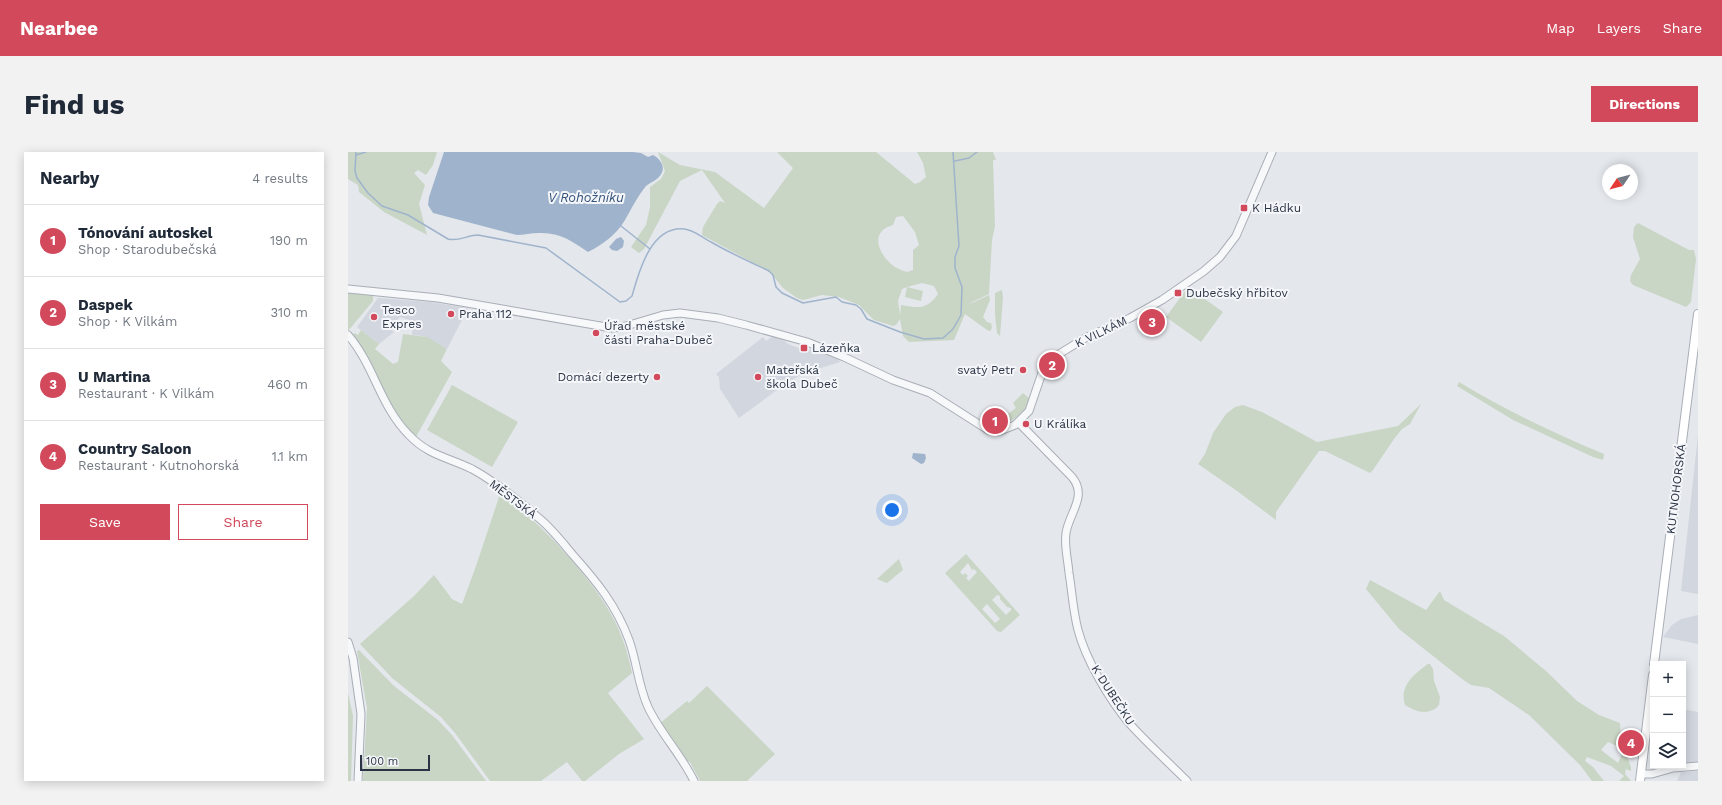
<!DOCTYPE html>
<html lang="en">
<head>
<meta charset="utf-8">
<style>
	:root { --surface:#fff; --page:#f2f2f3; --text:#1f2937; --muted:#747a83; --line:#e0e1e3; --accent:#d1495b }
	body { margin:0; font-family:"Work Sans",sans-serif; background:var(--page); color:var(--text) }
	.controls { position:absolute; right:12px; bottom:12px; display:grid; overflow:hidden; border-radius:0px; box-shadow:0 2px 10px #0003 }
	.controls button { width:36px; height:36px; display:grid; place-items:center; padding:0; border:0; border-bottom:1px solid var(--line); background:var(--surface); color:var(--text); font:20px sans-serif }
	.compass { position:absolute; left:1254px; top:12px; width:36px; height:36px; border-radius:50%; background:var(--surface); box-shadow:0 2px 10px #0003; rotate:235deg }
	.scale { position:absolute; left:12px; bottom:10px; width:70px; box-sizing:border-box; padding-left:4px; border:2px solid #2b3445; border-top:0; font-size:11px; line-height:14px; white-space:nowrap; color:#2b3445; -webkit-text-stroke:3px #f4f6f9; paint-order:stroke }
	.you { position:absolute; left:544px; top:358px; width:14px; height:14px; margin:-10px; border:3px solid #fff; border-radius:50%; background:#1a73e8; box-shadow:0 0 0 6px #1a73e833 }
	.badge { display:grid; place-items:center; width:26px; height:26px; border-radius:50%; background:var(--accent); color:#fff; font-size:13px; font-weight:700 }
	.pin { position:absolute; translate:-50% -50%; border:2px solid #fff; box-shadow:0 1px 4px #0006 }
	.list { margin:0; padding:0; list-style:none }
	h2 { display:flex; justify-content:space-between; align-items:center; height:52px; margin:0; padding:0 16px; font-size:17px }
	h2 small { font-size:13px; font-weight:400; color:var(--muted) }
	.list li { display:grid; grid-template-columns:26px 1fr auto; gap:12px; align-items:center; box-sizing:border-box; height:72px; padding:0 16px; border-top:1px solid var(--line) }
	.list b { display:block; font-size:15px; white-space:nowrap }
	.list p { margin:0; font-size:13px; white-space:nowrap; color:var(--muted) }
	.list em { font-size:13px; font-style:normal; color:var(--muted) }
	.actions { display:flex; gap:8px; padding:12px 16px }
	.actions a { flex:1; padding:9px 0; border:1px solid var(--accent); border-radius:0px; text-align:center; font-size:14px; color:var(--accent) }
	.actions .main { background:var(--accent); color:#fff }
	.icon { flex:none; width:22px; height:22px; fill:none; stroke:currentColor; stroke-width:2; stroke-linecap:round; stroke-linejoin:round }
	.map { position:relative; flex:none; width:1350px; height:629px; overflow:hidden; border-radius:0px }
	header { display:flex; align-items:center; gap:24px; box-sizing:border-box; height:56px; padding:0 20px; background:var(--accent); color:#fff }
	header strong { font-size:19px }
	nav { display:flex; gap:22px; margin-inline-start:auto; font-size:14px }
	.intro { display:flex; align-items:center; justify-content:space-between; box-sizing:border-box; height:96px; padding:0 24px }
	h1 { margin:0; font-size:28px }
	.button { padding:10px 18px; border-radius:0px; background:var(--accent); color:#fff; font-size:14px; font-weight:700 }
	main { display:flex; gap:24px; padding:0 24px }
	aside { flex:1; background:var(--surface); border-radius:0px; box-shadow:0 2px 10px #0003 }
	.map>svg:first-child { display:block }
</style>
</head>
<body>
<header>
<strong>Nearbee</strong>
<nav><a>Map</a><a>Layers</a><a>Share</a></nav>
</header>
<div class="intro"><h1>Find us</h1><a class="button">Directions</a></div>
<main>
<aside>
<h2>Nearby<small>4 results</small></h2>
<ul class="list">
<li><span class="badge">1</span><div><b>Tónování autoskel</b><p>Shop · Starodubečská</p></div><em>190 m</em></li>
<li><span class="badge">2</span><div><b>Daspek</b><p>Shop · K Vilkám</p></div><em>310 m</em></li>
<li><span class="badge">3</span><div><b>U Martina</b><p>Restaurant · K Vilkám</p></div><em>460 m</em></li>
<li><span class="badge">4</span><div><b>Country Saloon</b><p>Restaurant · Kutnohorská</p></div><em>1.1 km</em></li>
</ul>
<div class="actions"><a class="main">Save</a><a>Share</a></div>
</aside>
<div class="map">
<svg width="1350" height="629" viewBox="0 0 1350 629">
	<rect width="100%" height="100%" fill="#e4e7ec"/>
	<path fill="#d2d6de" d="M 30,146 L 82,150 L 120,156 L 99,197 L 75,184 L 64,183 L 65,169 L 52,165 L 42,176 L 46,180 L 31,192 L 9,175 Z
		M 425,184 L 434,187 L 440,192 L 456,198 L 466,197 L 491,208 L 492,210 L 457,221 L 440,230 L 391,266 L 372,237 L 371,225 L 368,222 L 415,185 L 418,189 Z
		M 1350,283 L 1350,442 L 1333,439 Z
		M 1350,463 L 1350,492 L 1315,485 L 1324,473 L 1333,467 Z
		M 1335,557 L 1350,560 L 1350,610 L 1337,611 Z
		M 1350,619 L 1350,629 L 1329,629 L 1333,620 Z"/>
	<path fill="#c9d6c5" fill-rule="evenodd" d="M 0,0 L 89,0 L 85,13 L 78,23 L 70,18 L 66,21 L 77,33 L 71,52 L 79,83 L 36,60 L 11,40 L 10,33 L 0,27 Z
		M 310,0 L 332,13 L 367,20 L 416,56 L 445,16 L 429,0 L 528,0 L 567,32 L 572,30 L 578,25 L 575,11 L 569,0 L 645,0 L 648,8 L 645,8 L 647,74 L 644,88 L 641,142 L 620,152 L 626,150 L 641,143 L 642,148 L 635,165 L 639,170 L 643,171 L 644,176 L 642,179 L 639,178 L 617,162 L 606,188 L 561,190 L 555,184 L 552,167 L 548,173 L 545,174 L 526,168 L 511,153 L 491,145 L 474,143 L 455,148 L 449,146 L 435,136 L 422,120 L 354,83 L 355,75 L 369,52 L 372,49 L 377,51 L 354,18 L 332,29 L 296,97 L 291,101 L 283,95 L 298,73 L 302,55 L 302,35 L 313,27 L 317,19 ZM 555,64 L 567,80 L 571,93 L 565,98 L 565,118 L 559,120 C 555,119 551,117 547,115 C 531,104 520,80 545,73 L 548,65 ZM 574,131 L 586,134 L 590,142 C 579,158 571,156 553,153 L 552,163 L 550,149 L 554,137 L 559,135 L 557,145 L 573,149 L 575,139 L 559,135 Z
		M 1290,71 L 1341,98 L 1346,98 L 1348,107 L 1343,150 L 1338,155 L 1285,133 L 1282,129 L 1283,123 L 1292,107 L 1285,85 L 1286,75 Z
		M 840,135 L 875,160 L 853,190 L 818,165 Z
		M 654,138 L 655,146 L 652,184 L 649,181 L 647,163 L 647,141 Z
		M 0,140 L 25,142 L 25,149 L 0,179 Z
		M 13,178 L 31,192 L 27,197 L 45,212 L 50,210 L 55,182 L 79,185 L 99,197 L 93,209 L 104,220 L 68,285 C 38,256 29,215 4,183 L 7,181 L 10,183 Z
		M 1111,230 C 1157,258 1206,281 1256,302 L 1255,308 L 1245,305 L 1165,268 L 1109,234 Z
		M 104,233 L 170,270 L 144,315 L 79,278 Z
		M 675,241 L 682,247 C 676,265 661,270 645,276 L 641,275 L 668,256 L 665,251 Z
		M 1073,252 L 1062,272 L 1054,277 L 1046,287 L 1025,318 L 1022,321 L 977,299 L 971,299 L 928,360 L 928,368 L 889,339 L 850,312 L 857,302 L 865,281 L 878,262 L 887,255 L 895,253 L 914,260 L 969,290 L 1050,274 Z
		M 152,342 C 180,362 204,385 226,411 C 256,447 275,474 284,521 L 260,541 L 296,587 L 271,602 L 237,629 L 234,629 L 219,610 L 193,629 L 142,629 L 107,581 L 93,565 L 44,526 L 12,492 L 66,444 L 86,423 L 104,447 L 114,452 L 128,414 Z
		M 618,402 L 672,463 L 653,480 L 649,479 L 597,421 ZM 620,411 L 624,418 L 626,417 L 629,420 L 621,429 L 618,426 L 620,424 L 617,421 L 615,423 L 612,420 ZM 649,443 L 652,444 L 652,447 L 659,455 L 663,456 L 663,458 L 658,463 L 644,448 ZM 639,452 L 652,467 L 647,471 L 634,457 Z
		M 551,407 L 555,418 L 539,431 L 529,427 Z
		M 1022,428 L 1078,458 L 1092,439 L 1096,448 L 1156,484 L 1198,519 L 1229,549 L 1251,563 L 1272,571 L 1273,589 L 1283,615 L 1283,619 L 1278,617 L 1277,622 L 1283,629 L 1271,629 L 1276,624 L 1263,614 L 1239,605 L 1237,609 L 1245,615 L 1256,629 L 1244,629 L 1232,613 L 1181,563 L 1141,536 L 1123,533 L 1114,527 L 1051,477 L 1018,437 ZM 1260,590 L 1276,597 L 1270,611 L 1253,598 Z
		M 11,498 L 46,534 L 90,568 L 104,583 L 138,629 L 15,629 L 19,556 L 9,499 Z
		M 1080,512 L 1082,512 L 1085,517 L 1086,529 L 1092,545 L 1091,553 L 1087,557 C 1076,563 1067,559 1057,553 C 1051,534 1066,522 1080,512 Z
		M 359,534 L 427,602 L 399,629 L 352,629 L 342,610 L 338,609 L 311,572 L 339,549 L 341,551 Z
		M 0,541 L 5,564 L 3,629 L 0,629 Z"/>
	<path fill="#9fb4cc" d="M 96,0 L 285,0 L 293,1 L 300,5 L 305,3 C 311,6 317,13 314,20 C 312,27 303,30 298,34 C 289,45 284,56 277,68 C 269,82 254,93 240,100 C 224,89 211,80 191,81 C 183,81 176,83 169,83 L 85,61 L 80,53 L 81,45 Z
		M 273,85 L 276,89 L 275,95 L 269,99 L 264,98 L 261,95 L 268,87 Z
		M 565,301 L 577,302 L 578,306 L 576,311 L 573,312 L 564,306 Z"/>
	<g fill="none" stroke-linecap="round" stroke-linejoin="round">
		<path stroke="#9fb4cc" stroke-width="1.5" d="M 8,0 L 7,19 L 9,26 L 20,41 L 34,54 L 60,63 L 100,87 C 110,90 120,83 130,83 L 198,96 L 272,150 L 278,149 L 284,144 C 291,119 303,74 336,77 C 347,78 354,86 363,90 C 382,101 402,110 421,119 L 425,123 L 428,135 L 434,141 L 455,151 L 488,145 L 494,150 L 508,153 L 513,157 L 519,167 L 552,180 L 576,187 L 595,186 L 605,177 L 613,163 L 614,135 L 607,116 L 607,105 L 611,94 L 605,0
			M 8,3 L 18,0
			M 607,9 L 621,6 L 629,0
			M 273,74 L 302,97"/>
		<g stroke="#a9aeb7" stroke-width="9">
			<path id="tertiary" d="M 0,137 L 90,146 L 264,176 L 278,174 L 315,163 L 332,161 L 370,166 L 398,173 L 459,190 L 496,205 L 545,228 L 582,241 L 640,278 L 652,279 L 667,273 L 681,259 L 695,218 L 703,207 L 737,186 L 782,166 L 814,148 L 856,119 L 872,105 L 888,84 L 924,0
				M 0,183 C 26,213 32,254 61,283 C 81,304 100,305 124,317 C 148,330 171,349 192,367 C 204,377 214,390 225,403 C 249,430 268,453 281,488 C 289,510 290,533 300,555 C 312,581 333,602 346,629
				M 670,270 L 724,325 C 740,344 721,361 718,381 C 716,394 720,408 721,421 C 724,439 725,459 730,478 C 738,508 761,547 781,571 C 799,591 820,610 839,629
				M 0,490 L 5,506 L 13,562 L 10,629
				M 1293,622 L 1304,622 L 1325,616 L 1350,614"/>
		</g>
		<g stroke="#a9aeb7" stroke-width="10">
			<path id="secondary" d="M 1306,512 L 1350,162
				M 1292,629 L 1305,523"/>
		</g>
		<use href="#tertiary" stroke="#f7f8fa" stroke-width="7"/>
		<use href="#secondary" stroke="#fff" stroke-width="8"/>
	</g>
	<g fill="#d1495b" stroke="#f4f6f9" stroke-width="1.5">
		<rect x="892" y="52" width="8" height="8" rx="2"/>
		<rect x="826" y="137" width="8" height="8" rx="2"/>
		<circle cx="103" cy="162" r="4"/>
		<circle cx="26" cy="165" r="4"/>
		<circle cx="248" cy="181" r="4"/>
		<rect x="452" y="192" width="8" height="8" rx="2"/>
		<circle cx="675" cy="218" r="4"/>
		<circle cx="309" cy="225" r="4"/>
		<circle cx="410" cy="225" r="4"/>
		<circle cx="678" cy="272" r="4"/>
	</g>
	<g text-anchor="middle" stroke-width="4" stroke-linejoin="round" paint-order="stroke">
		<g font-size="12" fill="#2b3445" stroke="#f4f6f9" text-anchor="start">
			<text x="904" y="60">K Hádku</text>
			<text x="838" y="145">Dubečský hřbitov</text>
			<text x="34" y="162">Tesco<tspan x="34" dy="14">Expres</tspan></text>
			<text x="111" y="166">Praha 112</text>
			<text x="256" y="178">Úřad městské<tspan x="256" dy="14">části Praha-Dubeč</tspan></text>
			<text x="464" y="200">Lázeňka</text>
			<text x="418" y="222">Mateřská<tspan x="418" dy="14">škola Dubeč</tspan></text>
			<text x="667" y="222" text-anchor="end">svatý Petr</text>
			<text x="301" y="229" text-anchor="end">Domácí dezerty</text>
			<text x="686" y="276">U Králíka</text>
		</g>
		<g font-size="12" fill="#2b3445" stroke="#f4f6f9">
			<text transform="translate(753 180) rotate(-26)" y="4">K VILKÁM</text>
			<text transform="translate(1328 337) rotate(-83)" y="4">KUTNOHORSKÁ</text>
			<text transform="translate(165 347) rotate(37)" y="4">MĚSTSKÁ</text>
			<text transform="translate(765 543) rotate(57)" y="4">K DUBEČKU</text>
		</g>
		<g font-size="13" font-style="italic" fill="#34527a" stroke="#f4f6f9">
			<text x="238" y="50">V Rohožníku</text>
		</g>
	</g>
</svg>
<div class="controls">
<button>+</button>
<button>−</button>
<button><svg class="icon" aria-label="layers" viewBox="0 0 24 24"><path d="M12 4l9 5-9 5-9-5zM3 14l9 5 9-5"/></svg></button>
</div>
<svg class="compass" viewBox="-18 -18 36 36"><path d="M0-13l5 13h-10z" fill="#e53935"/><path d="M0 13l5-13h-10z" fill="#747a83"/></svg>
<div class="scale">100 m</div>
<div class="you"></div>
<div class="pin badge" style="left:647px;top:269px">1</div>
<div class="pin badge" style="left:704px;top:213px">2</div>
<div class="pin badge" style="left:804px;top:170px">3</div>
<div class="pin badge" style="left:1283px;top:591px">4</div>
</div>
</main>
</body>
</html>
